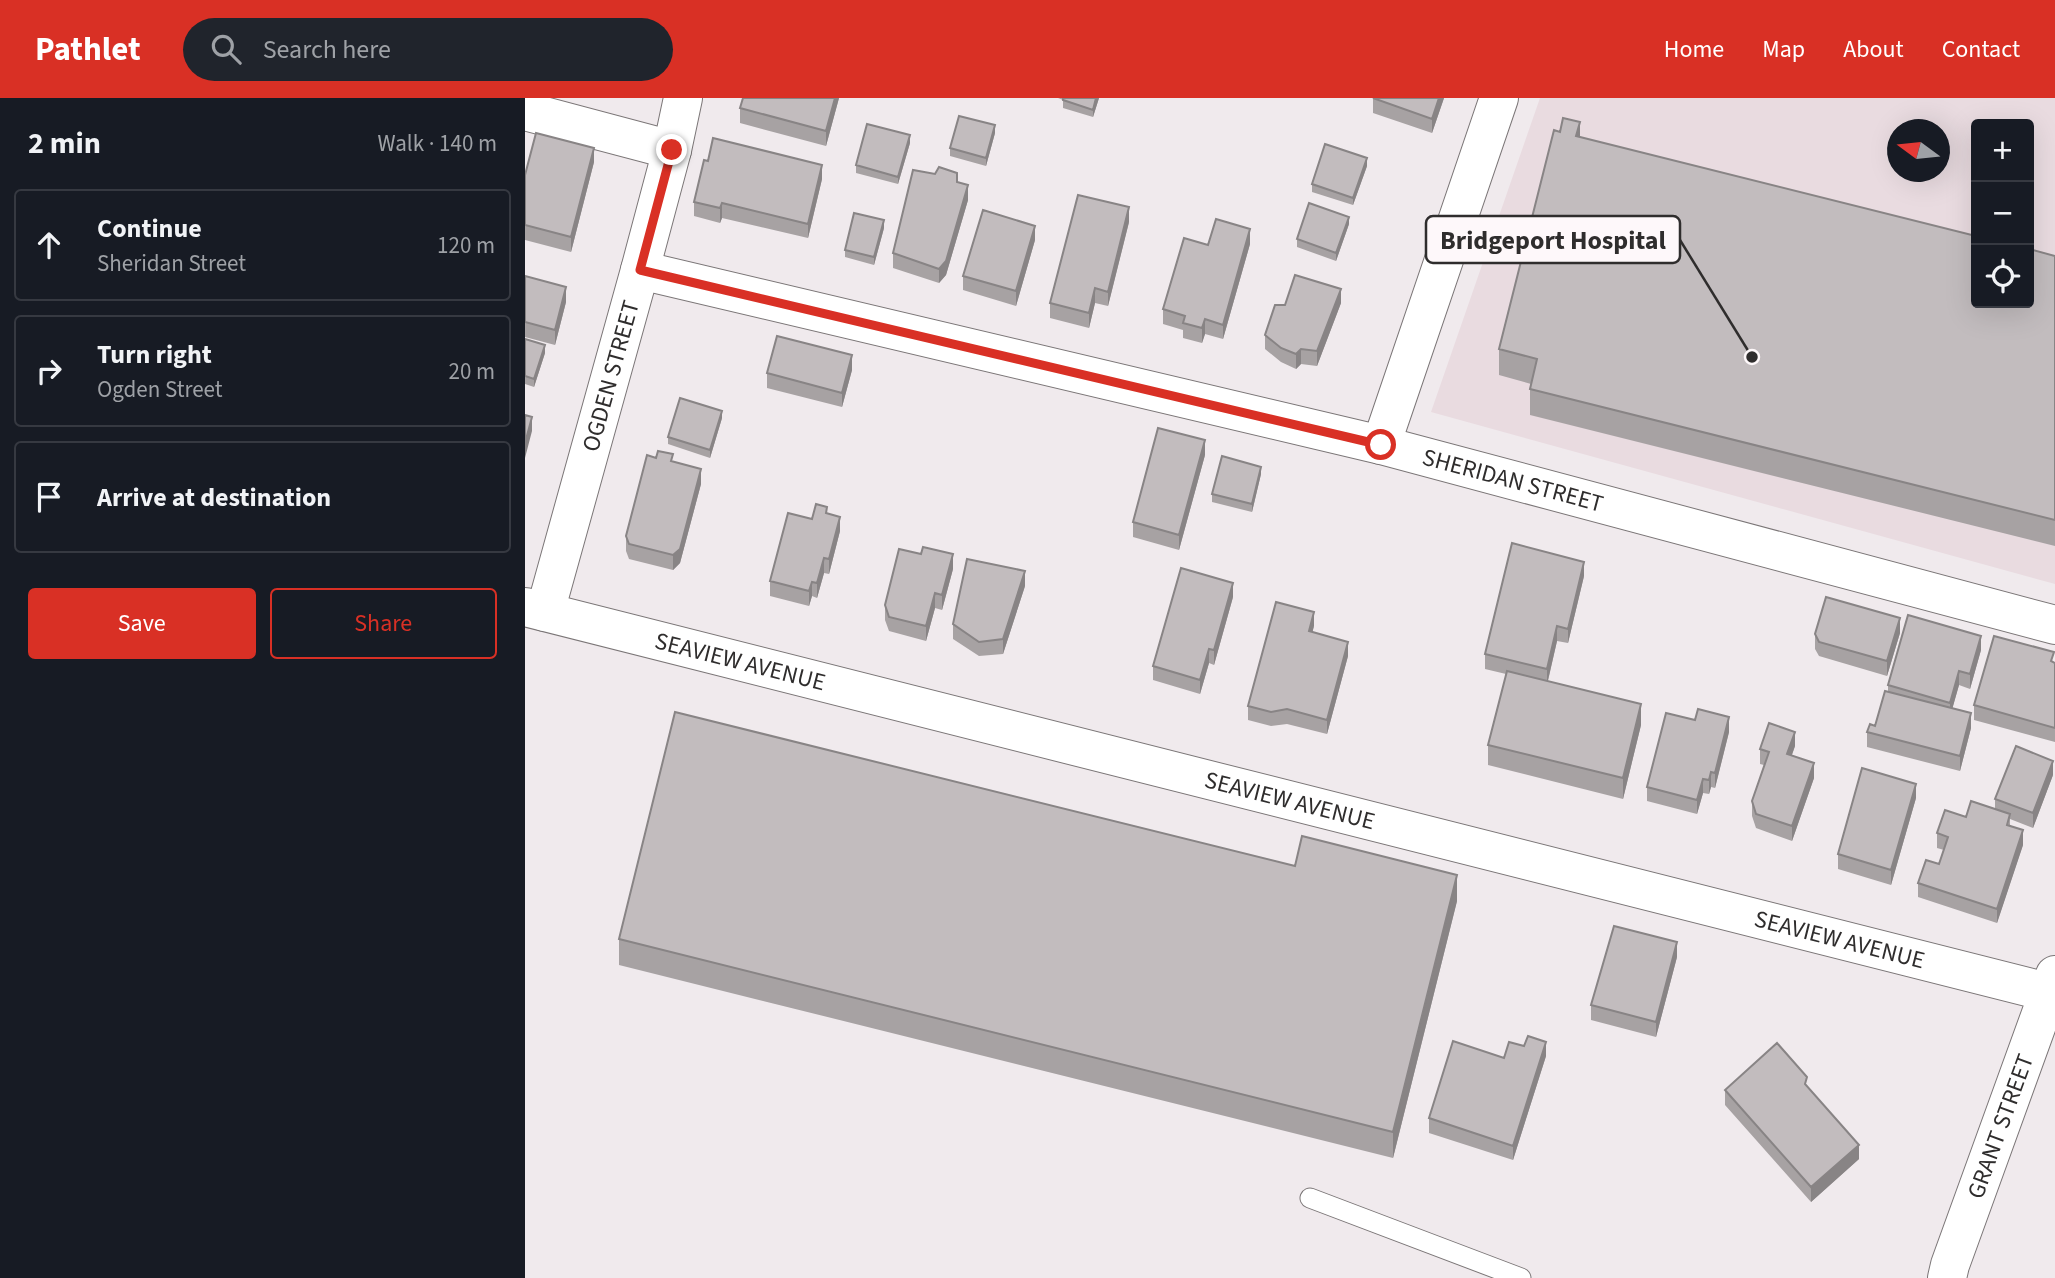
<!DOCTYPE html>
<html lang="en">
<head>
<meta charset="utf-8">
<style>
	:root { --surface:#171b24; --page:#20242c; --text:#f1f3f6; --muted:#9ea1a6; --line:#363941; --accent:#d93025 }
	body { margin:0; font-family:"Source Sans 3",sans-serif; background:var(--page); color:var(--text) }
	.controls { position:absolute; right:21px; top:21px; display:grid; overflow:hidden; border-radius:7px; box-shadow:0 7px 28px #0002 }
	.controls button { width:63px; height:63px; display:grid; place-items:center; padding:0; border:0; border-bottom:2px solid var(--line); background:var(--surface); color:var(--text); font:35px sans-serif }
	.compass { position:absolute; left:1362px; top:21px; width:63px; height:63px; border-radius:50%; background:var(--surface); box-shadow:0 7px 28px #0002; rotate:285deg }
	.stop { position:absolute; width:21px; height:21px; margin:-16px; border:5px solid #d93025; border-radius:50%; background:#fff }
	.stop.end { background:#d93025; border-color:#fff; box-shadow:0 2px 7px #0008 }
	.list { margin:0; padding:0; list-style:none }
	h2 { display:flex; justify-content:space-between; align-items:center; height:91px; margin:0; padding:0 28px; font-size:30px }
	h2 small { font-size:23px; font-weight:400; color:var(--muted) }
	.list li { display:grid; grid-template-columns:46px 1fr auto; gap:21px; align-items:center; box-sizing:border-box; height:112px; margin:0 14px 14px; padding:0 14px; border:2px solid var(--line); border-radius:7px }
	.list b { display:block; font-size:26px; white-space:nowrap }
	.list p { margin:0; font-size:23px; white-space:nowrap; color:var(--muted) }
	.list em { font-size:23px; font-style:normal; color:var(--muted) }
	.actions { display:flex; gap:14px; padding:21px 28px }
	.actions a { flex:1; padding:16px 0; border:2px solid var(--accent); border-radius:7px; text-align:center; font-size:24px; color:var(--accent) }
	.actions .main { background:var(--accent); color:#fff }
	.icon { flex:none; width:38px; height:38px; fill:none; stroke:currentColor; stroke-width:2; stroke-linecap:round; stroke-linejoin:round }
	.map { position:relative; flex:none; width:1530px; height:1180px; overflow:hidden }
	header { display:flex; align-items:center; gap:42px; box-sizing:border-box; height:98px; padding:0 35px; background:var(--accent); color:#fff }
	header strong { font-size:33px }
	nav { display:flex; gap:38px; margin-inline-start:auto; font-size:24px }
	.search { width:490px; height:63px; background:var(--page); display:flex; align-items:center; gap:18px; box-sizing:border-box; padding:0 24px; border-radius:38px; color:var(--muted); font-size:26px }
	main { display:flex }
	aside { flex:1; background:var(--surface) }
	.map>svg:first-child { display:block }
</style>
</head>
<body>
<header>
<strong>Pathlet</strong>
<div class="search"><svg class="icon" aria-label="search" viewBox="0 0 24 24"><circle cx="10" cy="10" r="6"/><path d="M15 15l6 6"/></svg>Search here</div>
<nav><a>Home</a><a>Map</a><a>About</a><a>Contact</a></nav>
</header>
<main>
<aside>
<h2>2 min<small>Walk · 140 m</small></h2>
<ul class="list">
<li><svg class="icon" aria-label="ahead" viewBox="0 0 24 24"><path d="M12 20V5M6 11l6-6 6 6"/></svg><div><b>Continue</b><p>Sheridan Street</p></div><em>120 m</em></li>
<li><svg class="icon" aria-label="right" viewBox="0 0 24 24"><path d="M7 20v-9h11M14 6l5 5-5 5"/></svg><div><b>Turn right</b><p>Ogden Street</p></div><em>20 m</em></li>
<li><svg class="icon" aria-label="arrive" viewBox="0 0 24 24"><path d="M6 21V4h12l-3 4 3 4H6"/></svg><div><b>Arrive at destination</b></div></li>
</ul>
<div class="actions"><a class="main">Save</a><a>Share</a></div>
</aside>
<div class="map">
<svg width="1530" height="1180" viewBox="0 0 1530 1180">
	<rect width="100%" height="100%" fill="#f0eaed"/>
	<path fill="#e9dbe0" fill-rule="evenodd" d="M 1015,0 L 1530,0 L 1530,486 L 906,314 ZM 1451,26 L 1504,26 L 1504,205 L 1451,205 ZM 1372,32 L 1414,32 L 1414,74 L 1372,74 Z"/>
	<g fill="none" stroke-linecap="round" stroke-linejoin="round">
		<g stroke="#7b7677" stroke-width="21">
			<path id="service" d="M 785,1100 L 996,1180"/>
		</g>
		<g stroke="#7b7677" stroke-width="40">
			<g id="minor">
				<path d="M 0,13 L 147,52"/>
				<path id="s1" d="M 115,172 L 856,347 L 1530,527"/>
				<path d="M 856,347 L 974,0"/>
				<path id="s2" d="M 20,514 L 115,172 L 147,52 L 158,0"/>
			</g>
		</g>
		<g stroke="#7b7677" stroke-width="40">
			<g id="secondary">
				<path id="s3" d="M 0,509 L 1530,896"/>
				<path id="s4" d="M 1422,1180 L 1425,1167 L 1530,877"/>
			</g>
		</g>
		<use href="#service" stroke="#fff" stroke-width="19"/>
		<use href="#minor" stroke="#fff" stroke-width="38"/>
		<use href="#secondary" stroke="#fff" stroke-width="38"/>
	</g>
	<path fill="#a7a2a3" d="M 218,0 L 314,0 L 301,48 L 215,25 L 215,10 Z
		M 533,0 L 574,0 L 568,19 L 538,10 L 538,2 Z
		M 848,0 L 919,0 L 907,35 L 848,15 Z
		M 470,35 L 461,68 L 425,58 L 425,50 Z
		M 1055,39 L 1530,158 L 1530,448 L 1005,317 L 1005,291 L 1006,286 L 974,277 L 974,251 Z
		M 385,45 L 373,86 L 331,75 L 331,67 Z
		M 69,64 L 46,154 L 0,142 L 0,77 Z
		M 842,68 L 828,107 L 787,94 L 787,86 Z
		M 297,81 L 283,140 L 197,120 L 195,125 L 169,118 L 169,104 Z
		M 432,84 L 443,102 L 421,177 L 414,185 L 368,170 L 368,155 Z
		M 604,124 L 583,208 L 570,205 L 564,230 L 525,220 L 525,205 Z
		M 824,126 L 811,163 L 772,149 L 772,141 Z
		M 359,130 L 349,167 L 320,159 L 320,152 Z
		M 510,142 L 491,208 L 438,192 L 438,178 Z
		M 725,146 L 698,241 L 680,236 L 677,245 L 658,240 L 658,232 L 638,226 L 638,211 L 683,147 Z
		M 0,178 L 41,204 L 30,247 L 0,239 Z
		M 816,205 L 792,268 L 776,266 L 771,271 L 756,264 L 740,251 L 740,237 L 760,207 Z
		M 0,241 L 20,255 L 9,289 L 0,286 Z
		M 327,272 L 317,309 L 242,290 L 242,275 Z
		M 197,320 L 185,360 L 143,346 L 143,339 Z
		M 680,357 L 654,452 L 608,439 L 608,424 Z
		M 148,364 L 176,386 L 155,465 L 148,472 L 104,461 L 101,453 L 101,438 Z
		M 736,376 L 727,414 L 687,404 L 687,396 Z
		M 302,415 L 315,433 L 304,476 L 299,475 L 292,500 L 287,498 L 284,508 L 245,498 L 245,483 L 287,421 Z
		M 428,471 L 417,512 L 410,510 L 401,543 L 364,533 L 360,522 L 360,507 Z
		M 1059,478 L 1043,545 L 1032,543 L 1023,583 L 1116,627 L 1098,701 L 963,667 L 963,647 L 981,576 L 960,571 L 960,556 Z
		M 500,488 L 478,556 L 454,558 L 428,541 L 428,526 Z
		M 708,499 L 689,567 L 684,565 L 675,596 L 628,582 L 628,568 Z
		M 789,528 L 787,534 L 823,558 L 802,636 L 762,626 L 746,628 L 723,622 L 723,608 Z
		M 1375,535 L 1362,578 L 1294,558 L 1290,551 L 1290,536 Z
		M 1456,552 L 1445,591 L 1434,587 L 1427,611 L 1446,630 L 1435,673 L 1342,649 L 1342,634 L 1350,628 L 1363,594 L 1363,587 Z
		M 1529,564 L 1530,565 L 1530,644 L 1449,622 L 1449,607 Z
		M 1170,622 L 1204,634 L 1190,690 L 1186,689 L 1184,696 L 1178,695 L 1172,716 L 1122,703 L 1122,689 Z
		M 1270,648 L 1267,657 L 1289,680 L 1267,743 L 1231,730 L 1227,718 L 1227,703 L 1239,667 L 1235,666 L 1235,651 Z
		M 1528,677 L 1508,730 L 1485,721 L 1485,728 L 1498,747 L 1472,825 L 1393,799 L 1393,785 L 1414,766 L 1419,752 L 1412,750 L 1412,735 L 1441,719 L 1470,711 L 1470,701 Z
		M 1391,700 L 1366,787 L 1313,771 L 1313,756 Z
		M 770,768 L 932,803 L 868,1060 L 94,867 L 94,841 Z
		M 1152,859 L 1131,939 L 1066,922 L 1066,907 Z
		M 1021,958 L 988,1062 L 904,1035 L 904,1020 L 979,960 Z
		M 1282,988 L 1334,1061 L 1286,1104 L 1200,1007 L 1200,992 Z"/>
	<path fill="#888485" d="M 310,0 L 314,0 L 301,48 L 301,33 Z
		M 571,0 L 574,0 L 568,19 L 568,12 Z
		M 914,0 L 919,0 L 907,35 L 907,21 Z
		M 1055,24 L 1055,50 L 1051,38 Z
		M 470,27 L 470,35 L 461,68 L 461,60 Z
		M 385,37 L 385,45 L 373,86 L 373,79 Z
		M 69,50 L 69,64 L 46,154 L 46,139 Z
		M 842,60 L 842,68 L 828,107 L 828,100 Z
		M 297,67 L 297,81 L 283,140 L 283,126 Z
		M 443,87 L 443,102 L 421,177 L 414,185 L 414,171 Z
		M 197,105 L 197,120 L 195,125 L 195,110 Z
		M 604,109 L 604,124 L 583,208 L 583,194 Z
		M 824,119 L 824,126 L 811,163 L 811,155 Z
		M 359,122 L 359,130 L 349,167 L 349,159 Z
		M 510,128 L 510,142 L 491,208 L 491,193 Z
		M 725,131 L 725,146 L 698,241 L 698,227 Z
		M 41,189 L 41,204 L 30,247 L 30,232 Z
		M 570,190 L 570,205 L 564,230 L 564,215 Z
		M 816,191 L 816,205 L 792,268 L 792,253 Z
		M 680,221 L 680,236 L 677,245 L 677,230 Z
		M 20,247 L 20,255 L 9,289 L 9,281 Z
		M 776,251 L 776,266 L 771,271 L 771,256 Z
		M 327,257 L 327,272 L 317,309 L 317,295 Z
		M 197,313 L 197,320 L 185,360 L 185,352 Z
		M 7,319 L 7,333 L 0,360 L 0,345 Z
		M 680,342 L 680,357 L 654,452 L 654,437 Z
		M 736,369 L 736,376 L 727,414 L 727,406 Z
		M 176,371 L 176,386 L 155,465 L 148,472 L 148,457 Z
		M 315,419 L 315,433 L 304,476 L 304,461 Z
		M 428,456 L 428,471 L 417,512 L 417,497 Z
		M 299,460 L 299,475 L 292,500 L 292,485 Z
		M 1059,464 L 1059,478 L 1043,545 L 1043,531 Z
		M 500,473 L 500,488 L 478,556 L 478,541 Z
		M 287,484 L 287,498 L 284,508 L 284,493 Z
		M 708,485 L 708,499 L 689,567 L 689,552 Z
		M 410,495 L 410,510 L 401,543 L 401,528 Z
		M 789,514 L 789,528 L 784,548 L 784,533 Z
		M 1375,520 L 1375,535 L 1362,578 L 1362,563 Z
		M 1032,528 L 1032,543 L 1022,586 L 1022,571 Z
		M 1456,538 L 1456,552 L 1445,591 L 1445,576 Z
		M 823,544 L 823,558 L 802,636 L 802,622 Z
		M 684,551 L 684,565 L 675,596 L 675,582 Z
		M 1434,573 L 1434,587 L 1425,619 L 1425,605 Z
		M 1116,606 L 1116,627 L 1098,701 L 1098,680 Z
		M 1446,615 L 1446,630 L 1435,673 L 1435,658 Z
		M 1204,619 L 1204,634 L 1190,690 L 1190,675 Z
		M 1270,634 L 1270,648 L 1262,670 L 1262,656 Z
		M 1528,663 L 1528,677 L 1508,730 L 1508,715 Z
		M 1289,665 L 1289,680 L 1267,743 L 1267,728 Z
		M 1186,674 L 1186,689 L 1184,696 L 1184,682 Z
		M 1178,681 L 1178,695 L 1172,716 L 1172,702 Z
		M 1391,686 L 1391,700 L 1366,787 L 1366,772 Z
		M 1498,732 L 1498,747 L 1472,825 L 1472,811 Z
		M 932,777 L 932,803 L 868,1060 L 868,1034 Z
		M 1152,844 L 1152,859 L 1131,939 L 1131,924 Z
		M 1021,944 L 1021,958 L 988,1062 L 988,1048 Z
		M 1334,1047 L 1334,1061 L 1286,1104 L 1286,1089 Z"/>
	<path fill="#c2bcbe" stroke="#888485" stroke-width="2" d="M 218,0 L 310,0 L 301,33 L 215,10 Z
		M 538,0 L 571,0 L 568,12 L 538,2 Z
		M 848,0 L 914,0 L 907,21 Z
		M 434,18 L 470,27 L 461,60 L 425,50 Z
		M 1038,20 L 1055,24 L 1051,38 L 1451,138 L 1451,205 L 1504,205 L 1504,151 L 1530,158 L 1530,422 L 1005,291 L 1012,261 L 974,251 L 1029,32 L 1035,34 Z
		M 342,26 L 385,37 L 373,79 L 331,67 Z
		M 11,35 L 69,50 L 46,139 L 0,127 L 0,77 Z
		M 188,40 L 297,67 L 283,126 L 197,105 L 195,110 L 169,104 L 179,62 L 183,63 Z
		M 800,46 L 842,60 L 828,100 L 787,86 Z
		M 414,69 L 432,75 L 432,84 L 443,87 L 421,163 L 414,171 L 368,155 L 388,72 L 410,76 Z
		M 553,97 L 604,109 L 583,194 L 570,190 L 564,215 L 525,205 Z
		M 784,105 L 824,119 L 811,155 L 772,141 Z
		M 458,112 L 510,128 L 491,193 L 438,178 Z
		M 329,115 L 359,122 L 349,159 L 320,152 Z
		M 691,121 L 725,131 L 698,227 L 680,221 L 677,230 L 658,225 L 660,218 L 638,211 L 659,140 L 683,147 Z
		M 770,177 L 816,191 L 792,253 L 776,251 L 771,256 L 756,250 L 740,237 L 750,207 L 760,207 Z
		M 0,178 L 41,189 L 30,232 L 0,224 Z
		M 252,238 L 327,257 L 317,295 L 242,275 Z
		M 0,241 L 20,247 L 9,281 L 0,278 Z
		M 155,300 L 197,313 L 185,352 L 143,339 Z
		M 0,317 L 7,319 L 0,345 Z
		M 633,330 L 680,342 L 654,437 L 608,424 Z
		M 133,353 L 148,356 L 146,363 L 176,371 L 155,451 L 148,457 L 104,446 L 101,438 L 122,357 L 131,360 Z
		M 697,358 L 736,369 L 727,406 L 687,396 Z
		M 291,406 L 302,409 L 301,415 L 315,419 L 304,461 L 299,460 L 292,485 L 287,484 L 284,493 L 245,483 L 263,415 L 287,421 Z
		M 987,445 L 1059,464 L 1043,531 L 1032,528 L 1022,571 L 960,556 Z
		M 398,449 L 428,456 L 417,497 L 410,495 L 401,528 L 364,519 L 360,507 L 374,451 L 396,456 Z
		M 442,461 L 500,473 L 478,541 L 454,544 L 428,526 Z
		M 656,470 L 708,485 L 689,552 L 684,551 L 675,582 L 628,568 Z
		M 1301,499 L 1375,520 L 1362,563 L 1294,544 L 1290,536 Z
		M 751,504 L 789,514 L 784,533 L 823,544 L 802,622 L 762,611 L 746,614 L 723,608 Z
		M 1383,517 L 1456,538 L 1445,576 L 1434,573 L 1425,605 L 1363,587 Z
		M 1469,538 L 1529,554 L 1526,563 L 1530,565 L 1530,630 L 1449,607 Z
		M 982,573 L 1116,606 L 1098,680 L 963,647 Z
		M 1360,593 L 1446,615 L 1435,658 L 1342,634 L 1345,626 L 1350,628 Z
		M 1173,611 L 1204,619 L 1190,675 L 1186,674 L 1184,682 L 1178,681 L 1172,702 L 1122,689 L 1141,615 L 1170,622 Z
		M 150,614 L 770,768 L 777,738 L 932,777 L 868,1034 L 94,841 Z
		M 1244,625 L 1270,634 L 1262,656 L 1289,665 L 1267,728 L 1231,716 L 1227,703 L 1244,654 L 1235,651 Z
		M 1491,648 L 1528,663 L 1508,715 L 1470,701 Z
		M 1337,670 L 1391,686 L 1366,772 L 1313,756 Z
		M 1446,703 L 1485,716 L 1482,727 L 1498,732 L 1472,811 L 1393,785 L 1401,762 L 1414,766 L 1423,739 L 1412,735 L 1420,712 L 1441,719 Z
		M 1089,828 L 1152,844 L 1131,924 L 1066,907 Z
		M 1003,938 L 1021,944 L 988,1048 L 904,1020 L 928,943 L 979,960 L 984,944 L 999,948 Z
		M 1252,945 L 1282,979 L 1280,986 L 1334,1047 L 1286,1089 L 1200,992 Z"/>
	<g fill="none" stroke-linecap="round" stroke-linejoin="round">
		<path stroke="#d93025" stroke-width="9" d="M 147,52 L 115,172 L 856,347"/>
	</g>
	<g text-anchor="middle" stroke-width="7" stroke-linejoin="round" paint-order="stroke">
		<g font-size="24" fill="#2f2d2d" stroke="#fef8fa">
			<text dy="8" stroke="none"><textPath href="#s2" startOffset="245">OGDEN STREET</textPath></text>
			<text dy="8" stroke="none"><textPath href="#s1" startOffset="898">SHERIDAN STREET</textPath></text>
			<text dy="8" stroke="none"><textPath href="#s3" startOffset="222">SEAVIEW AVENUE</textPath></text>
			<text dy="8" stroke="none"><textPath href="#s3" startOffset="789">SEAVIEW AVENUE</textPath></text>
			<text dy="8" stroke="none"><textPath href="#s3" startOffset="1356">SEAVIEW AVENUE</textPath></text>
			<text dy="8" stroke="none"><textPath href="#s4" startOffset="161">GRANT STREET</textPath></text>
		</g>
	</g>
	<path fill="none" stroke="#2f2d2d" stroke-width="2.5" d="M1227 259L1155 142"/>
	<circle fill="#2f2d2d" stroke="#fef8fa" stroke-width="2.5" cx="1227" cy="259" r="7"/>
	<rect fill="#fef8fa" stroke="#2f2d2d" stroke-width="2.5" x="901" y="118" width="254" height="47" rx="7"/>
	<g font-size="26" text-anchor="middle" font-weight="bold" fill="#2f2d2d">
		<text x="1028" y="151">Bridgeport Hospital</text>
	</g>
</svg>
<div class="controls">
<button>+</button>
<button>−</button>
<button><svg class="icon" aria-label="locate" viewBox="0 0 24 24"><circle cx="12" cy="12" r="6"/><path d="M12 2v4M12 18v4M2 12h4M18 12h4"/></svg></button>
</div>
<svg class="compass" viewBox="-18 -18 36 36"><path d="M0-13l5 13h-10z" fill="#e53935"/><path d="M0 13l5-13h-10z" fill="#9ea1a6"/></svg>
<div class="stop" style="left:856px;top:347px"></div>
<div class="stop end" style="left:147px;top:52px"></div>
</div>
</main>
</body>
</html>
